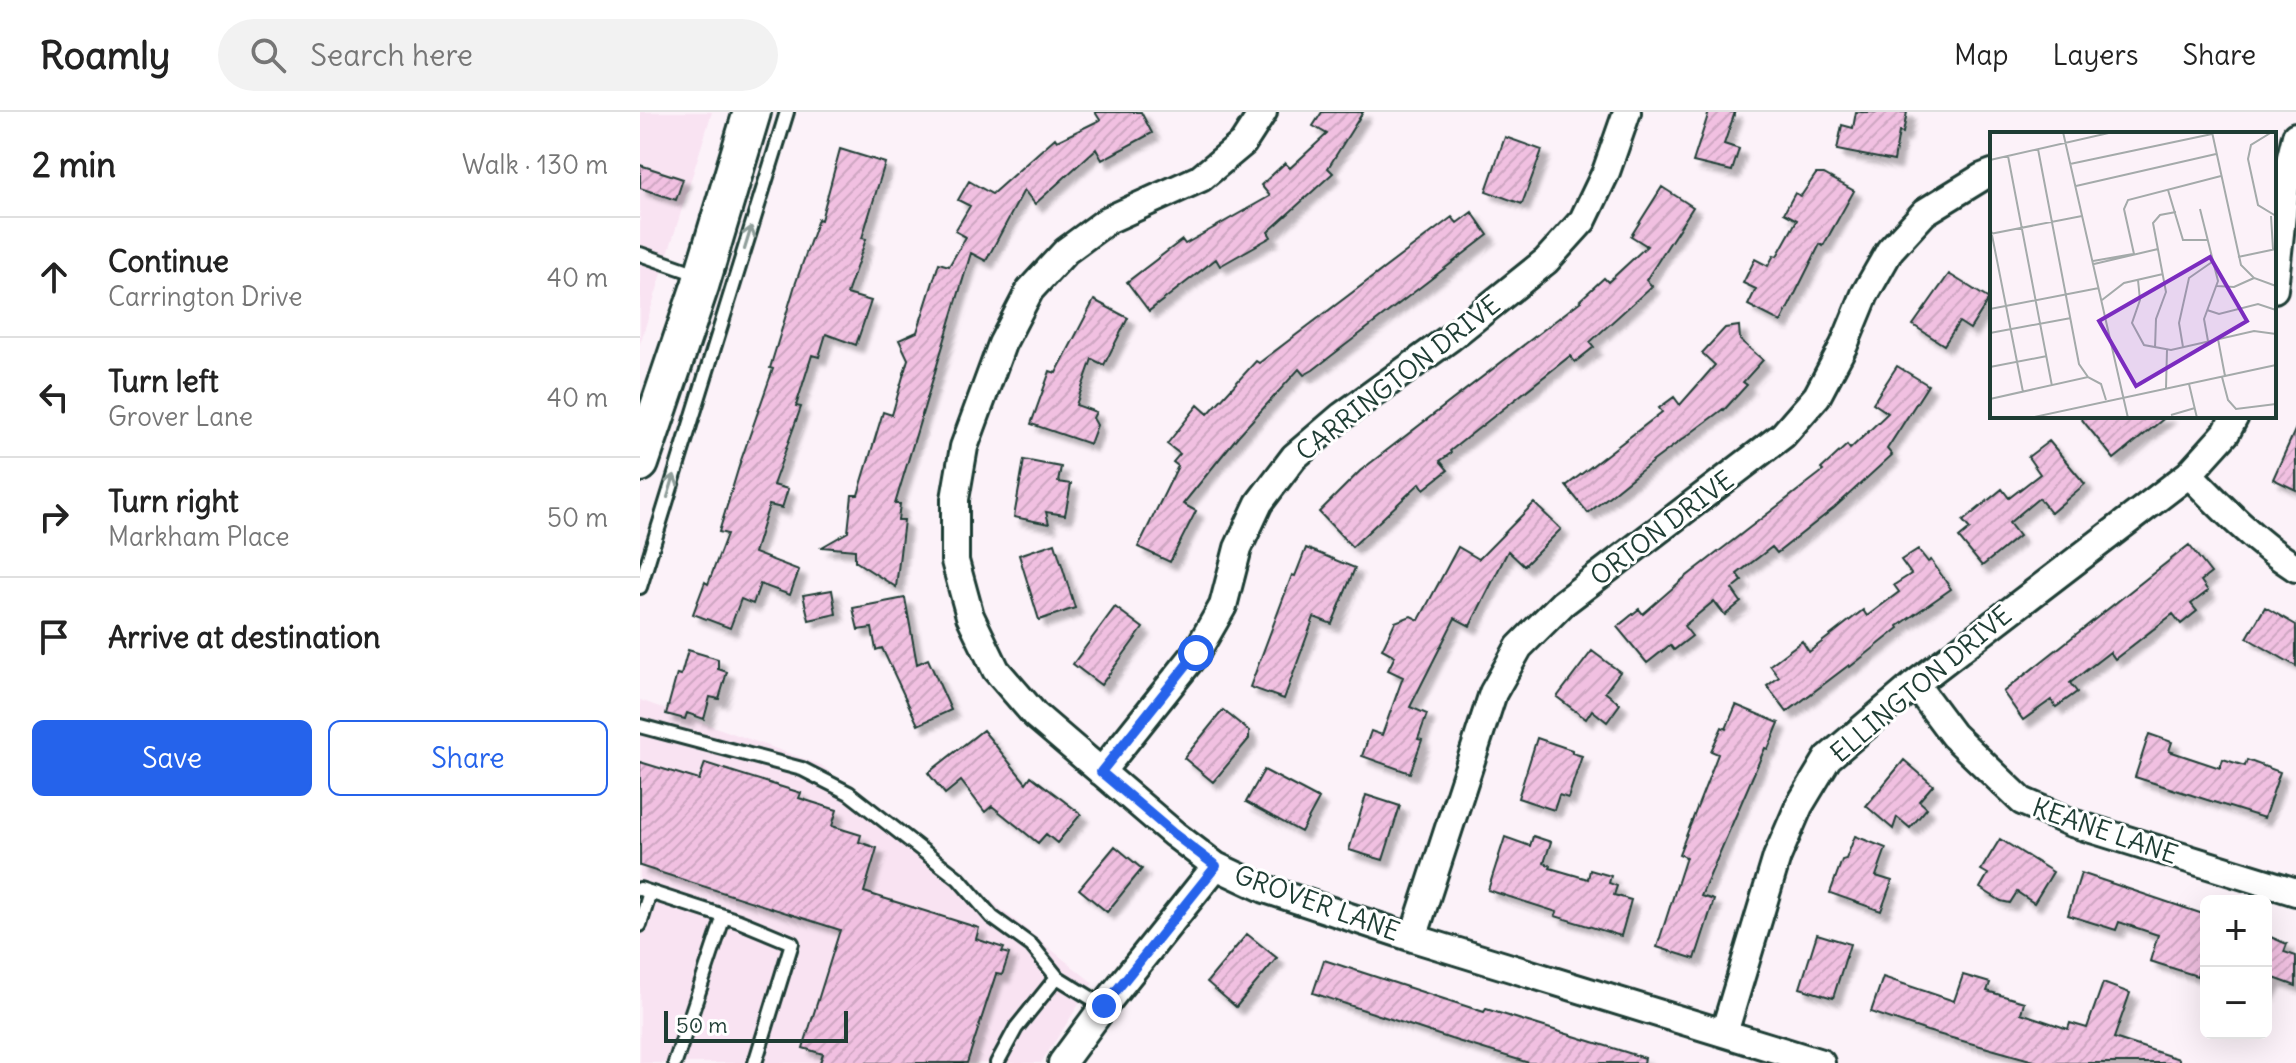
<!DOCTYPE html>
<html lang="en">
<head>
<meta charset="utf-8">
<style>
	:root { --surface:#fff; --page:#f2f2f2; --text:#222; --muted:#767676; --line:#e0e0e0; --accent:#2563eb }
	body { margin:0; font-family:Delius,sans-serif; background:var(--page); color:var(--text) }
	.controls { position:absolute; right:24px; bottom:24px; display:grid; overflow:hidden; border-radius:12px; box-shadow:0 8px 32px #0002 }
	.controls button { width:72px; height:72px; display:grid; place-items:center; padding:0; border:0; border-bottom:2px solid var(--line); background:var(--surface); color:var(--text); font:40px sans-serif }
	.scale { position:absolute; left:24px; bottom:20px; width:184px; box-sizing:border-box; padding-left:8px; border:4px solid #1f3d34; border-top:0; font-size:22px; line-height:28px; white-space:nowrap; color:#1f3d34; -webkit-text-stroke:6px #fff; paint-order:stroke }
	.stop { position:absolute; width:24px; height:24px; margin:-18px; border:6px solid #2563eb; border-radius:50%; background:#fff }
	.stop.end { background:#2563eb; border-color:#fff; box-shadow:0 2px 8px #0008 }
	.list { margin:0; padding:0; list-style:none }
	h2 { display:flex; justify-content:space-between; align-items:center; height:104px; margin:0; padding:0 32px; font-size:34px }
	h2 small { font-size:26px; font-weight:400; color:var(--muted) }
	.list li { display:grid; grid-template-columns:52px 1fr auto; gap:24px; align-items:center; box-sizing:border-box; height:120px; padding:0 32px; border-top:2px solid var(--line) }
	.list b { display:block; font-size:30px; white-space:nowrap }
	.list p { margin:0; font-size:26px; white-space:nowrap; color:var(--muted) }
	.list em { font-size:26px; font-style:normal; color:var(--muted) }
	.actions { display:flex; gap:16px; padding:24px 32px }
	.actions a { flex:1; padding:18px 0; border:2px solid var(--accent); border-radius:12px; text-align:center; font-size:28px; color:var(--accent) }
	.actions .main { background:var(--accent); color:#fff }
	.icon { flex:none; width:44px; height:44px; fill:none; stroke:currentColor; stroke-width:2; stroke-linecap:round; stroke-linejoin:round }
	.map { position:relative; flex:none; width:1656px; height:951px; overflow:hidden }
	header { display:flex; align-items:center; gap:48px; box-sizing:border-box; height:112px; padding:0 40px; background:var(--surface); border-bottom:2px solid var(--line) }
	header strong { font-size:38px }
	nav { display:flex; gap:44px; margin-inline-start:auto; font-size:28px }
	.search { width:560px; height:72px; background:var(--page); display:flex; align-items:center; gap:20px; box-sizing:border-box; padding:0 28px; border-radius:44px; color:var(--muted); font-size:30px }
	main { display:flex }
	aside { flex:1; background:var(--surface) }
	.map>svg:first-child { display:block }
</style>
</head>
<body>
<header>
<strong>Roamly</strong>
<div class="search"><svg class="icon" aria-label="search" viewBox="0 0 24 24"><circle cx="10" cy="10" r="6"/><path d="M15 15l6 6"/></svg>Search here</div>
<nav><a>Map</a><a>Layers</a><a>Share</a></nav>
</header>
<main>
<aside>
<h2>2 min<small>Walk · 130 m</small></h2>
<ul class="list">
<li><svg class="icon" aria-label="ahead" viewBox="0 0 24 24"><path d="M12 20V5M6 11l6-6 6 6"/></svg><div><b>Continue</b><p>Carrington Drive</p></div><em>40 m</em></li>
<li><svg class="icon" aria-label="left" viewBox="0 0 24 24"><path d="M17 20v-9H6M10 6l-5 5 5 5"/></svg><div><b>Turn left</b><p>Grover Lane</p></div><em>40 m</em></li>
<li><svg class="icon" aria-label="right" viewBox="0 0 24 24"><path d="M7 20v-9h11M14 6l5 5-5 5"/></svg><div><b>Turn right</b><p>Markham Place</p></div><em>50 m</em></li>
<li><svg class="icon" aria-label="arrive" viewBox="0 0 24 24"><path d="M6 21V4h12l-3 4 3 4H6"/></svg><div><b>Arrive at destination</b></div></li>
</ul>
<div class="actions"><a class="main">Save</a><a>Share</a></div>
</aside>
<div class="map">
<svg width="1656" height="951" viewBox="0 0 1656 951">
	<defs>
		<pattern id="building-hatch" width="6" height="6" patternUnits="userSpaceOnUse" patternTransform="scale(2)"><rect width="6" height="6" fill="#f1c0e1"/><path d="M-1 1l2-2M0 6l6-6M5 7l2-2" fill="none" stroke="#cea6c2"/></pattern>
		<filter id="shadow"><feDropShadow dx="7" dy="7" stdDeviation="2" flood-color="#0004"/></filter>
	</defs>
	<rect width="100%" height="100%" fill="#fcf2f9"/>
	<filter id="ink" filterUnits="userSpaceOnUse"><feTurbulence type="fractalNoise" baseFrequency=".0125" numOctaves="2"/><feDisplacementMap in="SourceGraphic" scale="16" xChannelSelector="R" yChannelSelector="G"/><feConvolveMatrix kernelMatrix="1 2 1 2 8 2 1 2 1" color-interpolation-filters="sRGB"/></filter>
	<g filter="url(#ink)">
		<path fill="#f9e3f2" d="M 0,0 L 72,0 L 0,232 Z
			M 0,588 L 181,653 L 453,871 L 401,951 L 0,951 Z"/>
		<path fill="url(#building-hatch)" stroke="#1f3d34" stroke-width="2" filter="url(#shadow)" d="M 455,0 L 501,0 L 512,21 L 462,48 L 456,37 L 395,92 L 384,78 L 346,149 L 331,141 L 255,392 L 260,392 L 258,408 L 264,408 L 256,475 L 215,449 L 215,438 L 182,435 L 208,420 L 212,383 L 218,383 L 243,300 L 252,303 L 268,247 L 259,228 L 277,220 L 299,151 L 309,154 L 326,125 L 315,119 L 330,94 L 318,88 L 329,69 L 352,82 L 415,26 L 417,29 L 460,8 Z
			M 682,0 L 723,0 L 688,56 L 693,61 L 628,120 L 631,125 L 580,154 L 576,147 L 509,199 L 487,170 L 542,128 L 545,132 L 630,84 L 621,73 L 645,51 L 650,56 L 687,22 L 673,14 Z
			M 1069,0 L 1095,0 L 1084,32 L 1099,37 L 1092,59 L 1053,50 Z
			M 1216,0 L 1267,0 L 1263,21 L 1259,20 L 1254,49 L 1197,38 L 1202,13 L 1213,16 Z
			M 865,25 L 902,38 L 882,92 L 846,79 Z
			M 200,37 L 245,51 L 222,126 L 226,127 L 207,182 L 231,189 L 216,233 L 186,222 L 179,245 L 172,243 L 156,294 L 161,295 L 133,373 L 148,377 L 142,396 L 129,393 L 114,441 L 159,458 L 150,483 L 120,472 L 113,492 L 101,487 L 90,516 L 53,502 L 65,470 L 68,472 L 87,422 L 79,420 L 100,351 L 133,257 L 130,256 L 155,173 L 178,107 L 181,108 Z
			M 0,53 L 43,67 L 36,88 L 0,76 Z
			M 1176,62 L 1184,62 L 1214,79 L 1183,134 L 1180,132 L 1141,210 L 1108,193 L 1116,177 L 1103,171 L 1115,147 L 1128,154 L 1134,143 L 1137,144 L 1157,108 L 1144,101 L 1155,81 L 1161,84 Z
			M 1022,75 L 1053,95 L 1006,168 L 1012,174 L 950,230 L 954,235 L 935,250 L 930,244 L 810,339 L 811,341 L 800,349 L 808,358 L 784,377 L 780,371 L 712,435 L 679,400 L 720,359 L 941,189 L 940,188 L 964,166 L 968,170 L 1007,134 L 991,124 Z
			M 832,100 L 848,123 L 673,258 L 664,263 L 659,257 L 598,324 L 543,392 L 556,399 L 530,450 L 498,435 L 538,354 L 533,350 L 540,342 L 527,332 L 558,293 L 568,302 L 616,249 L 619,251 L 812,105 L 817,111 Z
			M 1309,162 L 1349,187 L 1330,217 L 1319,210 L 1304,233 L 1273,213 Z
			M 454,188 L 488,206 L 464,253 L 452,247 L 436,293 L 456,300 L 453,306 L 457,313 L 450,332 L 391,312 L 410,259 L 416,261 Z
			M 1099,214 L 1100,228 L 1123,248 L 1103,270 L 1107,273 L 1084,298 L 1083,297 L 1012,350 L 948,401 L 926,374 L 1022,300 L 1019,296 L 1034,285 L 1040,293 L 1075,253 L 1062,241 L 1085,216 Z
			M 1257,254 L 1288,273 L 1247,337 L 1252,343 L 1194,396 L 1137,441 L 1132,435 L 1097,462 L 1102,469 L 1092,477 L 1101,490 L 1085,503 L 1074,489 L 1044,514 L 1052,524 L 1034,538 L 1030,533 L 1007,551 L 977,515 L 999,497 L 1003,502 L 1043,467 L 1183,359 L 1181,357 L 1207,333 L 1210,337 L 1248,301 L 1233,291 Z
			M 1439,304 L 1527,304 L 1474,347 Z
			M 1656,316 L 1656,378 L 1633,367 Z
			M 1409,329 L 1445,372 L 1411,401 L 1399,386 L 1369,411 L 1379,424 L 1342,454 L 1319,426 L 1330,417 L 1323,409 L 1362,377 L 1369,386 L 1400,362 L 1388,345 Z
			M 384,348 L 421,355 L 418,370 L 431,372 L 425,403 L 406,400 L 409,412 L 374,405 Z
			M 894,391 L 921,417 L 884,454 L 868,439 L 830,514 L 815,506 L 770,595 L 787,602 L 778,627 L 782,628 L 770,661 L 722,644 L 731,619 L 742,623 L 763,565 L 748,558 L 755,544 L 742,537 L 755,510 L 771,504 L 779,508 L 818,435 L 839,447 Z
			M 415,431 L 435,496 L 399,508 L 379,443 Z
			M 1549,433 L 1571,461 L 1561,469 L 1568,479 L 1551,492 L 1557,499 L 1541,512 L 1533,502 L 1475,547 L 1470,540 L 1430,571 L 1437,580 L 1416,595 L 1411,588 L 1383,608 L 1363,580 Z
			M 666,436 L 715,456 L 692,512 L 674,505 L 644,587 L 610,575 L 652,463 L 655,464 Z
			M 1278,437 L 1288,450 L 1291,448 L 1311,477 L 1258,514 L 1259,516 L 1210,555 L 1209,553 L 1147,600 L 1127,574 L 1139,565 L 1130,553 L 1162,529 L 1169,540 L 1223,498 L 1227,504 L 1259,480 L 1254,473 L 1271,462 L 1261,448 Z
			M 192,478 L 196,502 L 169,508 L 163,483 Z
			M 265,486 L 277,552 L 288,547 L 311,598 L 278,613 L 242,536 L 236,538 L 232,516 L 218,518 L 213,496 Z
			M 475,495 L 503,516 L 461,573 L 433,552 Z
			M 1625,495 L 1656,513 L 1656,554 L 1607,526 Z
			M 48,538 L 78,547 L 78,557 L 87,560 L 79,587 L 70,585 L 64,607 L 47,601 L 45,607 L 26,602 L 37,562 L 41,563 Z
			M 952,539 L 980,560 L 965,580 L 980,592 L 967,610 L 952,598 L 946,607 L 917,585 Z
			M 1096,593 L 1139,611 L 1128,637 L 1125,636 L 1061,784 L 1074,788 L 1055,847 L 1017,835 L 1046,745 L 1039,742 L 1078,642 L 1071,639 L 1082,615 L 1086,617 Z
			M 583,598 L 609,619 L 609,627 L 573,670 L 544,646 Z
			M 343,618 L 386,671 L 391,664 L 441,702 L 417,731 L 406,722 L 398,731 L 352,694 L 345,700 L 321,669 L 305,682 L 288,661 Z
			M 1509,622 L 1532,630 L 1529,639 L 1580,656 L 1583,647 L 1605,654 L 1607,648 L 1640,660 L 1624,706 L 1495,665 Z
			M 897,626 L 932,638 L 932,641 L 942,644 L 928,686 L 919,683 L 914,698 L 878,686 Z
			M 1264,648 L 1293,673 L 1279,689 L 1287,696 L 1270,716 L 1257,705 L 1253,717 L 1226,694 Z
			M 0,650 L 59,668 L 65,651 L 161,681 L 159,686 L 197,698 L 192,714 L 221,723 L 219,730 L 237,736 L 224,780 L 339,816 L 336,827 L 364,836 L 362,840 L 369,842 L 362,863 L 356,862 L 327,951 L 180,951 L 183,942 L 163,936 L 200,818 L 0,754 Z
			M 624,658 L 679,687 L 661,720 L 606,690 Z
			M 726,683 L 760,694 L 743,748 L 709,738 Z
			M 893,724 L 911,730 L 904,751 L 911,754 L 910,756 L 948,767 L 950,758 L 971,764 L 969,771 L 977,774 L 974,783 L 991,788 L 981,824 L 915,804 L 917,800 L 848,778 L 865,725 L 890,734 Z
			M 1215,724 L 1246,736 L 1236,764 L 1252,769 L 1241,799 L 1190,781 L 1202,748 L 1206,747 Z
			M 1360,727 L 1413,760 L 1394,791 L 1377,780 L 1370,791 L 1361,789 L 1340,776 L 1348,762 L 1341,758 Z
			M 475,734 L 502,757 L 467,800 L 439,777 Z
			M 1441,761 L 1566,803 L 1566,846 L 1563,845 L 1557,864 L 1510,849 L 1518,823 L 1479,810 L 1476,818 L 1428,803 Z
			M 607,822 L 637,846 L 596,895 L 567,870 Z
			M 1177,822 L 1210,832 L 1193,886 L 1160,876 Z
			M 1626,823 L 1647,832 L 1644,840 L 1656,844 L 1656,874 L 1634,866 L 1626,882 Z
			M 684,848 L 844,900 L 846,897 L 1005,946 L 1004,951 L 889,951 L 811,927 L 673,881 Z
			M 1323,863 L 1350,871 L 1347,879 L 1384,890 L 1381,901 L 1428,917 L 1430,911 L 1447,916 L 1463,871 L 1490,881 L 1474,926 L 1539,947 L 1539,951 L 1401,951 L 1287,919 L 1231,900 L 1243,865 L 1314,889 Z"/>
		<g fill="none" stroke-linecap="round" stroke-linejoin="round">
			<g stroke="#1f3d34" stroke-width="18">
				<path id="lane" d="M 0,142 L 60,163
					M 0,475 L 147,0
					M 0,614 L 162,657 L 209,681 L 319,767 L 352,805 L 392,834 L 417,865
					M 0,777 L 99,809 L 152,831 L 115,951
					M 0,813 L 10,780
					M 35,951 L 84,804
					M 357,951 L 376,916 L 417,865 L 464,894"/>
			</g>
			<g stroke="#1f3d34" stroke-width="32">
				<path id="street" d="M 623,0 L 603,31 L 561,66 L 468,108 L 426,139 L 390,178 L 362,232 L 324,335 L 315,387 L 315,449 L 330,504 L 356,558 L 395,603 L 534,722 L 576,754 L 625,777 L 773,826 L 1181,951
					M 1634,177 L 1646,66 L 1656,24
					M 1549,362 C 1582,396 1615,430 1656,456
					M 1275,572 L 1313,623 L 1382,689 L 1432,711 L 1656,780
					M 461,660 L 556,541 L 583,494 L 598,436 L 619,391 L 654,345 L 702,304 L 810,226 L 906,149 L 943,108 L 966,60 L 987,0
					M 773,826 L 853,581 L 879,535 L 923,491 L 1143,323 L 1177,284 L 1204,233 L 1225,182 L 1250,138 L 1285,100 L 1342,65 L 1352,61
					M 1084,921 L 1137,745 L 1159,694 L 1188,646 L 1275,572 L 1549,362 L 1586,321 L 1595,304
					M 422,951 L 464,894 L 576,754"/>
			</g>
			<g stroke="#1f3d34" stroke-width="42">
				<path id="secondary" d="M 0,351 L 60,174 L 112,0"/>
			</g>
			<use href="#lane" stroke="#fff" stroke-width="12"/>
			<use href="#street" stroke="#fff" stroke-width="26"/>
			<use href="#secondary" stroke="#fff" stroke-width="36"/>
		</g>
		<defs><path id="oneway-shaft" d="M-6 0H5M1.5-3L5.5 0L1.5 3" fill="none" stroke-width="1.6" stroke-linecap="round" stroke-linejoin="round" transform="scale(2)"/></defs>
		<g stroke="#8f9e9a">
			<use href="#oneway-shaft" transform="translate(108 126) rotate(-73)"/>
			<use href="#oneway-shaft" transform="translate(31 374) rotate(-73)"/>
		</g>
	</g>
	<g fill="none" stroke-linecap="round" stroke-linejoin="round" filter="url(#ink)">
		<path stroke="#2563eb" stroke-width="10" d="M 464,894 L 576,754 L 534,722 L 461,660 L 556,541"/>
	</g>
	<g text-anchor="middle" stroke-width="6" stroke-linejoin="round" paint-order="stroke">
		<g font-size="26" fill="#1f3d34" stroke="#fff">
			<text transform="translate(758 266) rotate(-38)" y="9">CARRINGTON DRIVE</text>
			<text transform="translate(1022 416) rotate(-37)" y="9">ORTON DRIVE</text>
			<text transform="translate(1281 572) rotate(-40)" y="9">ELLINGTON DRIVE</text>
			<text transform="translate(1465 719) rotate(19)" y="9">KEANE LANE</text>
			<text transform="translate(677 791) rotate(20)" y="9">GROVER LANE</text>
		</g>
	</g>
	<g transform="translate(1350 20)">
		<rect width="286" height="286" fill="#fcf2f9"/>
		<path fill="none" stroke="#a4aaaa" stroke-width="2" d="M 73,0 L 138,286M 222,0 L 251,133 L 264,146 L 286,154M 282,0 L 261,13 L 258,27 L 268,73 L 286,84M 48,17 L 89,232 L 98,245M 18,24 L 62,254M 0,28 L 123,0M 80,32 L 222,2M 86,54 L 226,22M 178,58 L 193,108 L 217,108M 210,77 L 228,149 L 214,187 L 218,209M 281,84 L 283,117M 0,93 L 33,260M 0,102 L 92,84M 144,122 L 134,77 L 138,68 L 231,44M 248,125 L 286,117M 103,129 L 143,122M 104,132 L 168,117M 148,148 L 150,168 L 142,191 L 154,213 L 181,218 L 264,199 L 286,202M 227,154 L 244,155 L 264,146M 112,168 L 134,151 L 173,142M 0,177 L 109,156M 217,178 L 229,182 L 268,172 L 286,178M 0,201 L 81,186M 228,207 L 235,244M 193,215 L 189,191 L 199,146 L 222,130M 165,216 L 166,187 L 176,160 L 163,91 L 170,83 L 186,80M 0,235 L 57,224M 232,245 L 238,268 L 246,277 L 286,272M 199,252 L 207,286M 176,256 L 177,218M 0,267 L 98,245 L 111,252 L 116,268M 181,283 L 205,276M 40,286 L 286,233"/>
		<path fill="#7b2cbf" fill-opacity="0.15" stroke="#7b2cbf" stroke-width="4" d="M 220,125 L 257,189 L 146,254 L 109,189 Z"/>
		<rect width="286" height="286" fill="none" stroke="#1f3d34" stroke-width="4"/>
	</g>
</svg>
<div class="controls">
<button>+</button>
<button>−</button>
</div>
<div class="scale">50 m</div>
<div class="stop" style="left:556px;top:541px"></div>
<div class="stop end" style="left:464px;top:894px"></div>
</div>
</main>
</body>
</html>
